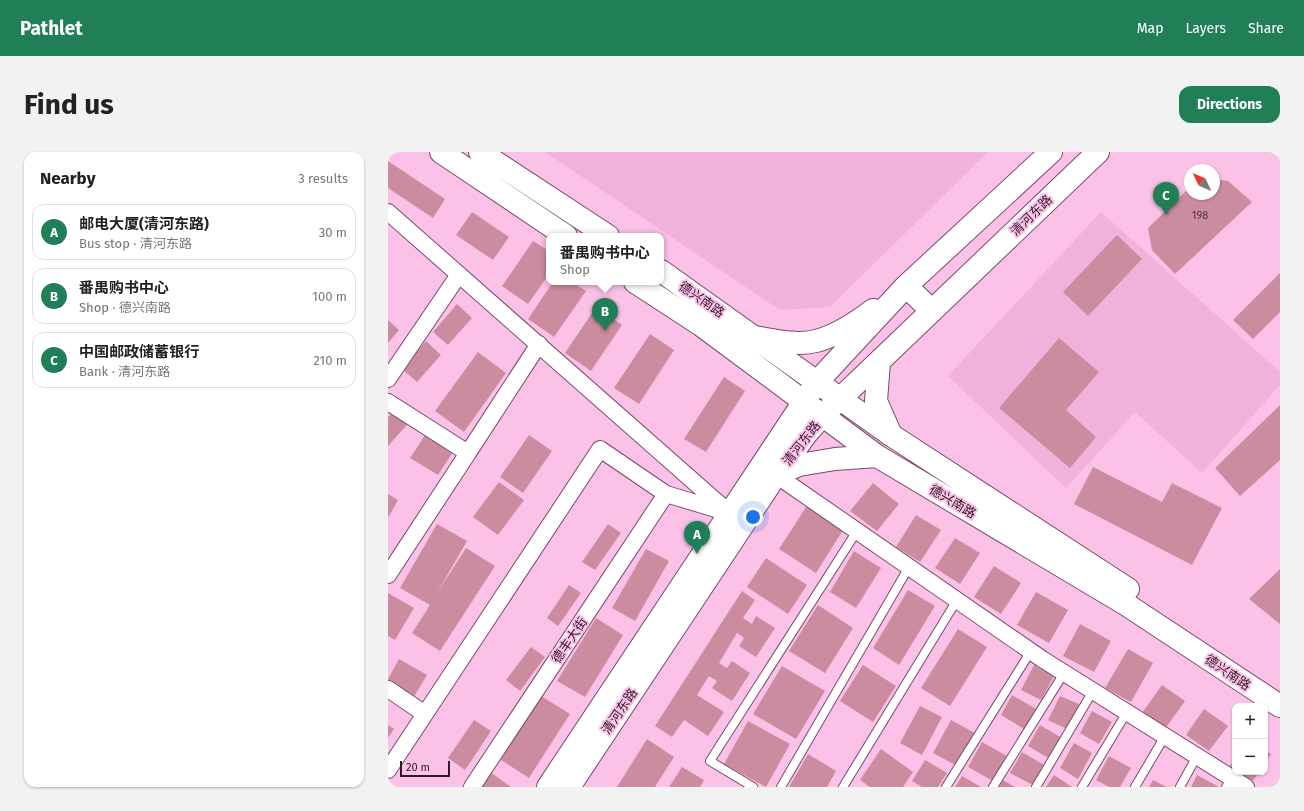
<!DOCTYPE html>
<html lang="en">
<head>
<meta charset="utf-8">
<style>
	:root { --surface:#fff; --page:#f2f2f2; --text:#222; --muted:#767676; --line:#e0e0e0; --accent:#207f57 }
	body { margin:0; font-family:"Fira Sans","Noto Sans SC",sans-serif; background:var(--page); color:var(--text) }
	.controls { position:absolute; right:12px; bottom:12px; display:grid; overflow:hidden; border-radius:8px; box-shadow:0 1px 3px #0004 }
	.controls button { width:36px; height:36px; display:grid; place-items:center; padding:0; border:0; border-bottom:1px solid var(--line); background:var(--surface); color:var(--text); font:20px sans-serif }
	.compass { position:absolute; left:796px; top:12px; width:36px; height:36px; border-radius:50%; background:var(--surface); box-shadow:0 1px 3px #0004; rotate:314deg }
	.scale { position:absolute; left:12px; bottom:10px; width:50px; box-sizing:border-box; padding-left:4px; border:2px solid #2f1a28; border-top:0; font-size:11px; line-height:14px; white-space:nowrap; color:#2f1a28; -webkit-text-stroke:3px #fcc1e7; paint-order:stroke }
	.you { position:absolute; left:365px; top:365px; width:14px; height:14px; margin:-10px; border:3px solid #fff; border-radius:50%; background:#1a73e8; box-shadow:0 0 0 6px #1a73e833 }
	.badge { display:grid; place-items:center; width:26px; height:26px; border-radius:50%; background:var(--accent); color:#fff; font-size:13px; font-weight:700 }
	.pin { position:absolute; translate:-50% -33px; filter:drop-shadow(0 1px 2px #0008) }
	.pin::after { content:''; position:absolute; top:21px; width:14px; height:12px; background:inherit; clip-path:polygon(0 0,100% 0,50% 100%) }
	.popup { position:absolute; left:158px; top:81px; width:118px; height:52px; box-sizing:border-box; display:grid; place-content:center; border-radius:8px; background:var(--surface); filter:drop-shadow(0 1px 3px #0005); font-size:13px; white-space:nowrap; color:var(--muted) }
	.popup b { font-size:15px; color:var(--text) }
	.popup::after { content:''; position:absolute; left:50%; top:100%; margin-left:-8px; border:8px solid transparent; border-top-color:var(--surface) }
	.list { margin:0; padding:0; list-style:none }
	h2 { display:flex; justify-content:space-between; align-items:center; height:52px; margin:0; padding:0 16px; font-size:17px }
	h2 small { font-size:13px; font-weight:400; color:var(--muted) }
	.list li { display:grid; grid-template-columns:26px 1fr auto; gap:12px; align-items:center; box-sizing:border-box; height:56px; margin:0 8px 8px; padding:0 8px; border:1px solid var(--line); border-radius:12px }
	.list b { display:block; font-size:15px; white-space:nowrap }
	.list p { margin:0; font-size:13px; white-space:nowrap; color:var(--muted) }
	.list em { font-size:13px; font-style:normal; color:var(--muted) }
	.map { position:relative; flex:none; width:892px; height:635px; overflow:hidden; border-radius:12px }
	header { display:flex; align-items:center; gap:24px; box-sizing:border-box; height:56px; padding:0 20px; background:var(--accent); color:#fff }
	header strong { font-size:19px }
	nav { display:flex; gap:22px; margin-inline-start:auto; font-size:14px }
	.intro { display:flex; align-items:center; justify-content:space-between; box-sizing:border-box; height:96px; padding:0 24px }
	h1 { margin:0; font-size:28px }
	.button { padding:10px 18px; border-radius:12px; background:var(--accent); color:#fff; font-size:14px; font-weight:700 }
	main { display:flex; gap:24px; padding:0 24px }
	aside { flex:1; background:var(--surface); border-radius:12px; box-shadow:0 1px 3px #0004 }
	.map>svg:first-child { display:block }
</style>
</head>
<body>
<header>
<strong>Pathlet</strong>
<nav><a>Map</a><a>Layers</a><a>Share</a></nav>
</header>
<div class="intro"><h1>Find us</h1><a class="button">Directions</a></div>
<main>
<aside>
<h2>Nearby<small>3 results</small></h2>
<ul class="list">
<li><span class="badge">A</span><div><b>邮电大厦(清河东路)</b><p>Bus stop · 清河东路</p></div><em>30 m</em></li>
<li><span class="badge">B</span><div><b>番禺购书中心</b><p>Shop · 德兴南路</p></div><em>100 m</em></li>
<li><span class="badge">C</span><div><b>中国邮政储蓄银行</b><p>Bank · 清河东路</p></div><em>210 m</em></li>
</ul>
</aside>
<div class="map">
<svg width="892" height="635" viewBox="0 0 892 635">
	<rect width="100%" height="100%" fill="#fcc1e7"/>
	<path fill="#f0b1da" d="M 157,0 L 600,0 L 442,155 L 392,158 Z
		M 713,60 L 892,220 L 892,233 L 814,321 L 747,260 L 678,336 L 560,224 Z"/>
	<path fill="#cc8c9f" d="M 0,9 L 57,47 L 45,66 L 0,36 Z
		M 826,27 L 840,29 L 864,50 L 787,122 L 764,98 L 760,76 L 802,35 L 802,42 L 826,42 Z
		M 84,60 L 121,85 L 105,108 L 68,83 Z
		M 729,83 L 754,107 L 700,164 L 675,140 Z
		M 145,89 L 161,99 L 161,122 L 140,152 L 114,134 Z
		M 892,121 L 892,160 L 865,187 L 845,168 Z
		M 165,130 L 184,130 L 198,139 L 166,185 L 140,167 Z
		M 69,152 L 84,166 L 60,193 L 45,180 Z
		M 208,155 L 234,173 L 203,219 L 177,201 Z
		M 0,168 L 11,178 L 0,191 Z
		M 262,182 L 286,198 L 251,252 L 226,236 Z
		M 671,186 L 711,220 L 678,258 L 708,285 L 682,316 L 611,256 Z
		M 38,189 L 53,203 L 29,230 L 14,217 Z
		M 90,200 L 118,221 L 76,280 L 47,259 Z
		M 336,225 L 357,239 L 318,300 L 296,287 Z
		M 892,253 L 892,308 L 852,344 L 827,316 Z
		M 5,260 L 19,273 L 0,294 L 0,265 Z
		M 39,280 L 67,297 L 50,323 L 22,306 Z
		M 141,283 L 164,299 L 135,341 L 112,325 Z
		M 705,315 L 774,350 L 784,331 L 834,356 L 804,413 L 686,352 Z
		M 111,330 L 136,348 L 110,383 L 85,365 Z
		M 485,331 L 511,352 L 489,379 L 462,359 Z
		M 0,342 L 10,348 L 1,364 L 0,364 Z
		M 420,352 L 457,375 L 428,421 L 391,397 Z
		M 528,363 L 553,378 L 532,410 L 508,395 Z
		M 49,372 L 79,389 L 49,441 L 78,396 L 107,414 L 52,499 L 24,481 L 42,453 L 12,436 Z
		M 220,372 L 233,381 L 207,418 L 194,410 Z
		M 567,386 L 592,401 L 572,432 L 547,416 Z
		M 258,397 L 281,409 L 247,469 L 224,456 Z
		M 466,399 L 493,416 L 468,456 L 442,440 Z
		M 378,406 L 419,433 L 400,462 L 359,435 Z
		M 606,414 L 633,431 L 613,462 L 586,445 Z
		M 892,417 L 892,472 L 861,447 Z
		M 181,433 L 193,441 L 170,474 L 159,466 Z
		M 520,438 L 547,454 L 511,513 L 485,496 Z
		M 354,439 L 367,448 L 355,466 L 364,472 L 368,464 L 387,476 L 368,505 L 351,494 L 356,486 L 349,481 L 331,511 L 339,516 L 344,509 L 362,521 L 344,549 L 324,536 L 329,529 L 321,524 L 309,543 L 336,560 L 320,584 L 296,568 L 284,585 L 267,574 Z
		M 648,440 L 680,458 L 661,491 L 629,473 Z
		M 0,441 L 26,456 L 7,488 L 0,484 Z
		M 430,453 L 465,476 L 437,521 L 401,499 Z
		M 208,466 L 235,483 L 197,545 L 169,529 Z
		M 692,472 L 723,489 L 706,520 L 675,504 Z
		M 570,477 L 599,495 L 562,554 L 533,536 Z
		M 143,495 L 157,505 L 132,539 L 118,528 Z
		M 740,497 L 765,511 L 743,550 L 717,536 Z
		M 11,507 L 39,523 L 24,548 L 0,534 L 0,527 Z
		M 475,513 L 508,534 L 485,570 L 452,549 Z
		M 646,513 L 666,524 L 653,548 L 633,538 Z
		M 394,514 L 437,539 L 408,587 L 365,562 Z
		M 774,533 L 797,549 L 777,577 L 754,561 Z
		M 624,543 L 648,557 L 636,577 L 613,563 Z
		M 153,544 L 182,562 L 141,626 L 113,608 Z
		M 672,544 L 691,552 L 679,577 L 660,568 Z
		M 532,554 L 554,565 L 534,603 L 512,591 Z
		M 816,557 L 840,574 L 821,599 L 798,583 Z
		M 704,559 L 724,570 L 711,592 L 692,581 Z
		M 86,568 L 103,579 L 77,618 L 60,606 Z
		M 563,568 L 587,581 L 569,614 L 545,601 Z
		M 360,569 L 402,592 L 378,635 L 336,612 Z
		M 0,573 L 6,577 L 0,586 Z
		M 652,573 L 674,586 L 662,607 L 640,594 Z
		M 259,587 L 286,605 L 267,635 L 229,635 Z
		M 594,590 L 619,604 L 605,629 L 580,615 Z
		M 686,591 L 704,601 L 690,627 L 672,616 Z
		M 493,597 L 525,620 L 515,635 L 482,635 L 472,628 Z
		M 877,598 L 883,602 L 877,611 Z
		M 634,600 L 656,613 L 645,633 L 622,621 Z
		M 420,602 L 448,619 L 439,635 L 401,635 Z
		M 721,604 L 743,616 L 732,635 L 721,635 L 708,628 Z
		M 847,607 L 847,617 L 842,614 Z
		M 537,608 L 559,621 L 550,635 L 534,635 L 524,629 Z
		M 294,615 L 316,628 L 312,635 L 281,635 Z
		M 102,620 L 123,635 L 92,635 Z
		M 851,620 L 871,620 L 865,629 Z
		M 666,623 L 684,635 L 658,635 Z
		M 809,623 L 831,635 L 803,635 Z
		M 574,624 L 593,635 L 567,635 Z
		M 615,628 L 627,635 L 611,635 Z
		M 765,628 L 779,635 L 761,635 Z"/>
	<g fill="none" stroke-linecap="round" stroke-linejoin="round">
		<g stroke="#7a496a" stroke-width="10">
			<path id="lane" d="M 365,635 L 322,609 L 469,379
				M 393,635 L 521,415
				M 455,635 L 569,448
				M 558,635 L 643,499
				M 605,635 L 676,521
				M 648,635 L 705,539
				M 694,635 L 739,560
				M 747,635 L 777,584
				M 792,635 L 809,604
				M 838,635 L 843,626"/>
		</g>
		<g stroke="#7a496a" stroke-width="18">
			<path id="street" d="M 0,60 L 338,358
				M 0,227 L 70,124
				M 0,250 L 80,301 L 0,423
				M 80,301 L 151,192
				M 388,323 L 654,507 L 858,635
				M 0,537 L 37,562
				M 0,618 L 212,297 L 278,342 L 341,361
				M 84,635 L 278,342"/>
		</g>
		<g stroke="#7a496a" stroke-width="24">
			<path id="secondary" d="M 53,0 L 178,84
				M 92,0 L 220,84
				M 273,119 L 503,283 L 740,437
				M 247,130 L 313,173 L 489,304 L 739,453 L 892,554"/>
		</g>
		<g stroke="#7a496a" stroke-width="24">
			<path id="primary" d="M 518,134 L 544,159
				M 366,185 C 385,188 409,194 428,189 C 448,184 468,171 485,158
				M 491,210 L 488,249 L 503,283
				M 388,323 L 411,313 L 447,307 L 489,304
				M 160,635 L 429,230 L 518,134 L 663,0
				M 181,635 L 388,323 L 419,281 L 434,264 L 710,0"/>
		</g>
		<use href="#lane" stroke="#fff" stroke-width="8"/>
		<use href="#street" stroke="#fff" stroke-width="16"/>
		<use href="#secondary" stroke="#fff" stroke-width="22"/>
		<use href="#primary" stroke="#fff" stroke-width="22"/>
	</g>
	<g text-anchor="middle" stroke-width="4" stroke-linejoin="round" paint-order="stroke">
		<g font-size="11" fill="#563646">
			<text x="812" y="67">198</text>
		</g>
		<g font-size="13" fill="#2f1a28" stroke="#fcc1e7">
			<text transform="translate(643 63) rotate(-44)" y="5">清河东路</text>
			<text transform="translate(314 147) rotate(35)" y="5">德兴南路</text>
			<text transform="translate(413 291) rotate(-52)" y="5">清河东路</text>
			<text transform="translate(565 349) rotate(31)" y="5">德兴南路</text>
			<text transform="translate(181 488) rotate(-56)" y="5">德丰大街</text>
			<text transform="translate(840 520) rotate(34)" y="5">德兴南路</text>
			<text transform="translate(231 559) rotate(-56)" y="5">清河东路</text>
		</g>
	</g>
</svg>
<div class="controls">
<button>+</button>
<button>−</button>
</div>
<svg class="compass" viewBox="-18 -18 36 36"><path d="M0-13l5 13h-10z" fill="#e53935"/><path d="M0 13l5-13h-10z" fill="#767676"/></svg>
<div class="scale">20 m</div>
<div class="you"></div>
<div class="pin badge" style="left:309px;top:402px">A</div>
<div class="pin badge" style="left:217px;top:179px">B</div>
<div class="popup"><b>番禺购书中心</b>Shop</div>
<div class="pin badge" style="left:778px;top:63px">C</div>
</div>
</main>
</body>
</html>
